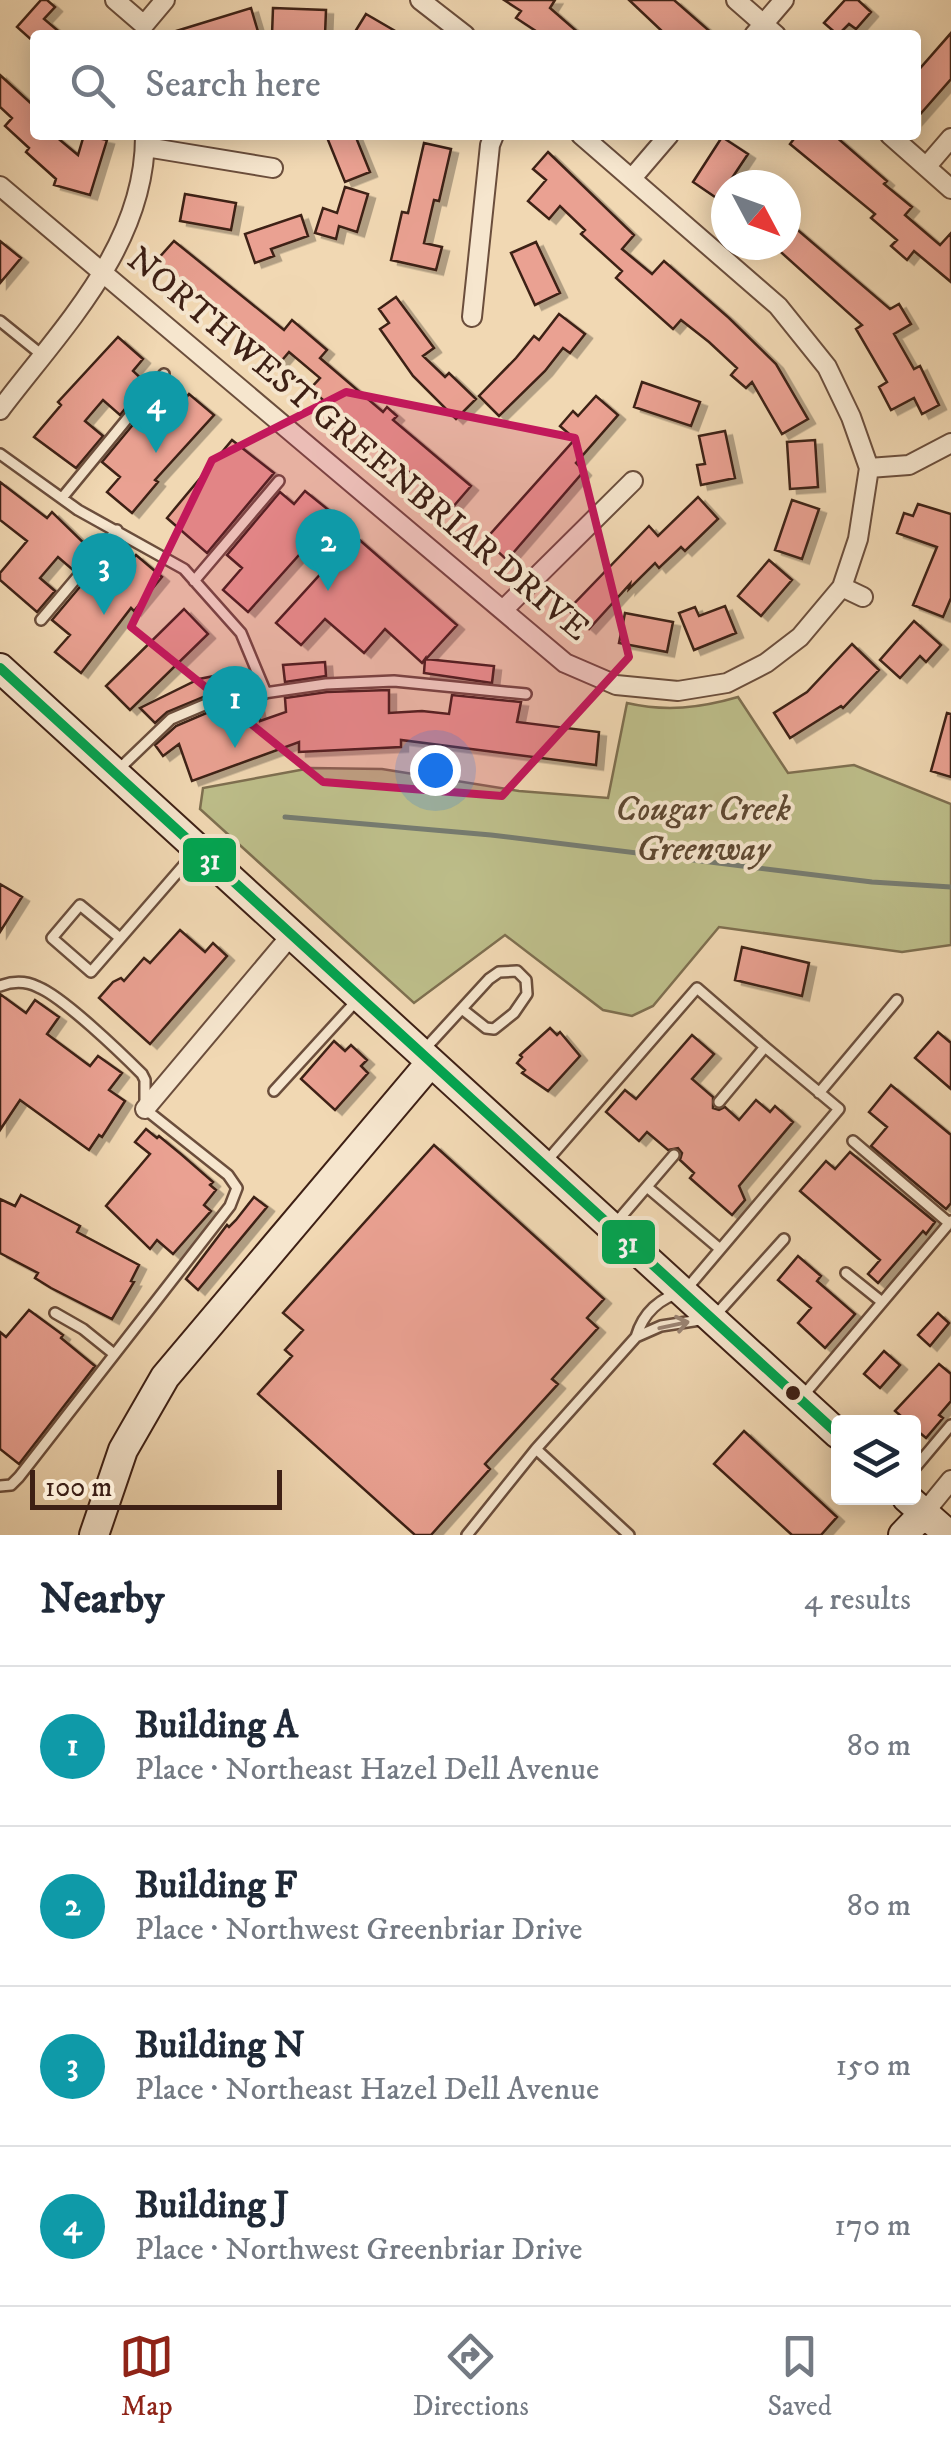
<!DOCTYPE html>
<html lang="en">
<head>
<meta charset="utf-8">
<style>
	:root { --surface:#fff; --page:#f6f6f7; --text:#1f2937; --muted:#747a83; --line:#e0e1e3; --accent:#8f2418 }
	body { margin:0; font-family:"IM FELL DW Pica",serif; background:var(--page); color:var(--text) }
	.controls { position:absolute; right:30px; bottom:30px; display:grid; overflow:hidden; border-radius:10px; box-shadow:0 5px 25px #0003 }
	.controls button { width:90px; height:90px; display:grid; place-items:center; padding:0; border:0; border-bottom:2px solid var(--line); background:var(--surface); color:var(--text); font:50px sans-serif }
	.compass { position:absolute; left:711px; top:170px; width:90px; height:90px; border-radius:50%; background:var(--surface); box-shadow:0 5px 25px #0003; rotate:131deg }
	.scale { position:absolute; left:30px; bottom:25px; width:252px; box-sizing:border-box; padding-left:10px; border:5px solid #3e2015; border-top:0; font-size:28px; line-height:35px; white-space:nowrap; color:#3e2015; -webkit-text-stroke:8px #f6e6ce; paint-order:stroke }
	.you { position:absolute; left:435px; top:770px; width:35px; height:35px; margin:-25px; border:8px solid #fff; border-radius:50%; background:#1a73e8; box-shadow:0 0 0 15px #1a73e833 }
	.badge { display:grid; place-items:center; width:65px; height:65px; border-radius:50%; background:var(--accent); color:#fff; font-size:32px; font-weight:700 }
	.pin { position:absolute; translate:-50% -82px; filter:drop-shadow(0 2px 5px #0008) }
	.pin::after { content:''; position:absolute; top:52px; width:35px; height:30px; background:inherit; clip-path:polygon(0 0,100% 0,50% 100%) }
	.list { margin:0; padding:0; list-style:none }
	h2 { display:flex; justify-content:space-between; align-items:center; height:130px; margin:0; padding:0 40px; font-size:42px }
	h2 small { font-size:32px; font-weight:400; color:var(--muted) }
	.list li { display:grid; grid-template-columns:65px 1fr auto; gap:30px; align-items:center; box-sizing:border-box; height:160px; padding:0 40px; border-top:2px solid var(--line) }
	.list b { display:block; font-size:38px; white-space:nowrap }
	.list p { margin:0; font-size:32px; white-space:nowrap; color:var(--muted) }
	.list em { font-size:32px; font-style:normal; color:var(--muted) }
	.icon { flex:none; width:55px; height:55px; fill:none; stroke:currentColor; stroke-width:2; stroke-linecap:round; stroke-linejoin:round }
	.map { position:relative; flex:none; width:951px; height:1535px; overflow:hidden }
	.search { position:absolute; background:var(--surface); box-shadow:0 5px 25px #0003; left:30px; right:30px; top:30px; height:110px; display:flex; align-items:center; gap:25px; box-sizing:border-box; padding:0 35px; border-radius:10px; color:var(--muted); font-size:38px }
	.sheet { height:770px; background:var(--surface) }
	nav { display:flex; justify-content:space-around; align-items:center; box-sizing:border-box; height:140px; border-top:2px solid var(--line); background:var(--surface); font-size:28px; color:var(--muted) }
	nav a { display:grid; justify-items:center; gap:5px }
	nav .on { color:var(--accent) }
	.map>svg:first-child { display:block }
</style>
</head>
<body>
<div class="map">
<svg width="951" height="1535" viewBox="0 0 951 1535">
	<defs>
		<filter id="shadow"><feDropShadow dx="7" dy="4.5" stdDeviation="0" flood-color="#0004"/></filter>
	</defs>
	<rect width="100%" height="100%" fill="#f1d8b3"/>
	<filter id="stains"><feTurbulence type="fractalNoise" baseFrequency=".002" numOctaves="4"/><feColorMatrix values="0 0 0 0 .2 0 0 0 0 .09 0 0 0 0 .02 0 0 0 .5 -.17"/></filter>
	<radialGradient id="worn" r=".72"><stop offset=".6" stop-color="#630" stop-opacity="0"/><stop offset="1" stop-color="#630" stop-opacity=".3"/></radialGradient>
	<path fill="#bdbe8a" stroke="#7e6f50" stroke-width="2.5" d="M 738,697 L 788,773 L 854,765 L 951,804 L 951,945 L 902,952 L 719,927 L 653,1006 L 632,1016 L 603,1010 L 505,935 L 414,1003 L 200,809 L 203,788 L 311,768 L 382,769 L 519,791 L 608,798 L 627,703 C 666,712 700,708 738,697 Z"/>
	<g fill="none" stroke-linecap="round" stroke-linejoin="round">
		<path stroke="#767c71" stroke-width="5" d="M 285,817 L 491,835 L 872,882 L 951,887"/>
	</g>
	<path fill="#eaa192" stroke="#3e2015" stroke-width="2.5" filter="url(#shadow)" d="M 41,0 L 47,0 L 55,7 L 44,19 L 63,35 L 35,35 L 35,43 L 17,27 Z
		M 504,0 L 555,0 L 550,8 L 581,35 L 542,35 L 516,18 L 521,11 Z
		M 629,0 L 674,0 L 714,35 L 666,35 Z
		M 845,0 L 858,0 L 871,12 L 856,29 L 849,24 L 838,35 L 824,23 Z
		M 251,8 L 259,35 L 173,35 L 173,32 Z
		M 273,8 L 326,10 L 325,35 L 272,35 Z
		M 366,14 L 402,35 L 353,35 Z
		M 951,33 L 951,79 L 916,119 L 916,73 Z
		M 0,75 L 35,107 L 35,135 L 54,135 L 78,155 L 84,135 L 107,140 L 90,195 L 54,185 L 56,179 L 26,152 L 29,148 L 5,126 L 12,118 L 0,107 Z
		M 326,135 L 355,135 L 370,172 L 345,182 Z
		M 797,135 L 834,135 L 887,181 L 884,184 L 912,207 L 905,215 L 940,245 L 951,233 L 951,282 L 914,251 L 907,260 L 891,246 L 897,240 L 871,218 L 875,214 L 790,144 Z
		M 722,137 L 748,154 L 718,199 L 693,182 Z
		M 424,143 L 451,149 L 439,201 L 434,200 L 424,243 L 442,247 L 436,270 L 391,260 L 402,212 L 408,213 Z
		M 548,152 L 634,235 L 622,249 L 652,274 L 664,261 L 729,318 L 776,364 L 808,419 L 782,434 L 752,382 L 746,388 L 731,375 L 737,368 L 709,342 L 681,320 L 673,329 L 616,278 L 622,271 L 581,234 L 585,230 L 560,206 L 549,219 L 528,201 L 546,180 L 533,169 Z
		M 345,187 L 368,194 L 357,232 L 339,226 L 336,239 L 315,233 L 323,208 L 337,213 Z
		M 185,194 L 236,203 L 231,230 L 180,221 Z
		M 301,215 L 308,236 L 271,249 L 274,256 L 255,263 L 245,234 Z
		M 786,220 L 890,309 L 899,304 L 911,324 L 894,334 L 914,369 L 920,366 L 939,405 L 922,414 L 914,398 L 891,410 L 879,387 L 887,382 L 856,329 L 862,325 L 773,245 L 786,245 Z
		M 0,241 L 21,258 L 0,283 Z
		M 174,241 L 284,330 L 292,320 L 327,350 L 320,358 L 383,412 L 387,407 L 397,416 L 393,420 L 471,486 L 452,508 L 310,389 L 320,378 L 289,352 L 278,365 L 156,261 Z
		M 536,242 L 560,293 L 535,305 L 511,253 Z
		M 396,297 L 434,348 L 423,356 L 445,377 L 449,373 L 476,399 L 456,419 L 413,376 L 380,329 L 389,323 L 379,309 Z
		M 559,314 L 585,334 L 570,353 L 563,348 L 545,371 L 499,416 L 479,396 L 516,358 L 534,336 L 539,340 Z
		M 118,337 L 143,359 L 133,371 L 146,383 L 120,415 L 103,400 L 85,421 L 103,436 L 76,468 L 34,437 L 61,405 L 58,402 Z
		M 642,382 L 700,402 L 691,426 L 634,407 Z
		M 189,394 L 214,415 L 155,480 L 158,482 L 132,513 L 107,492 L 120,477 L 102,462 L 155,398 L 173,414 Z
		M 596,396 L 618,415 L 576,463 L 584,471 L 507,560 L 485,540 L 575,439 L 560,426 L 573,411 L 578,416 Z
		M 725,431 L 735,478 L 701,485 L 697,465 L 705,464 L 699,436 Z
		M 232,440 L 274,473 L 207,553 L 167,518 Z
		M 815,440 L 818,487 L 790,489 L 787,442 Z
		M 0,482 L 47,518 L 52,512 L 90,549 L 73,570 L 58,557 L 40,578 L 55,591 L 37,612 L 0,580 L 0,573 L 27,541 L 0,520 Z
		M 305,491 L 331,512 L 304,544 L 307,546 L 248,612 L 223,590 L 242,568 L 227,555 L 280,492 L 294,504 Z
		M 698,497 L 718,519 L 685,551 L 681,547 L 659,568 L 655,563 L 629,589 L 630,584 L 589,629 L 568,610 L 649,526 L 658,536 Z
		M 792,500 L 819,509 L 802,559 L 775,550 Z
		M 918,504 L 951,514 L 951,598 L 943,617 L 913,605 L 937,547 L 897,533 L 904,513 L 913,516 Z
		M 355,536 L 457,625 L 426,659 L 494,666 L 492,683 L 424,673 L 425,659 L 422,663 L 385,629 L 364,653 L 325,619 L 301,645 L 276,623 Z
		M 136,555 L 162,577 L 134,611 L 131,608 L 81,673 L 55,652 L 70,635 L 52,620 L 105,557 L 122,572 Z
		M 769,560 L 792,580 L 761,616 L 738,596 Z
		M 725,606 L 736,633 L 694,650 L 679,613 L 695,607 L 699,616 Z
		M 184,609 L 208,634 L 130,710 L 106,686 Z
		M 625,613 L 673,622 L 667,652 L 619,643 Z
		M 914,621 L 941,645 L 926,662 L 920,656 L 900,678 L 880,660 Z
		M 852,644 L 879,670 L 843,708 L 841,706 L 790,738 L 774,713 L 807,692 Z
		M 325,662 L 326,676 L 285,682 L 283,665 Z
		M 239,671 L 242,688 L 213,693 L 167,712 L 155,723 L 140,708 L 199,679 Z
		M 389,690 L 389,713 L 422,711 L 449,714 L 452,695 L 521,702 L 517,722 L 599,732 L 596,765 L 401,740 L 401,747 L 299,752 L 299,742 L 192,781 L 179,744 L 163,756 L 155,745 L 176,726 L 218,708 L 256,702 L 260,721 L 286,712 L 285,698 L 327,692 Z
		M 947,713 L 951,714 L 951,777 L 931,771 Z
		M 0,884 L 22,897 L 0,932 Z
		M 180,930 L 205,952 L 213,943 L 227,956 L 150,1044 L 99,998 L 113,982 L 121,978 L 124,981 L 144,958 L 150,963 Z
		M 742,947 L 809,963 L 802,996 L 735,980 Z
		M 0,994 L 26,1013 L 35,1000 L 59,1017 L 47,1034 L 90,1066 L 98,1056 L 122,1073 L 109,1090 L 125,1101 L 102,1137 L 99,1135 L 89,1150 L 20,1100 L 0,1130 Z
		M 550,1028 L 557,1035 L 560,1032 L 580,1056 L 548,1091 L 522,1073 L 525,1070 L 517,1063 L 522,1057 L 520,1055 Z
		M 938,1032 L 951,1043 L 951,1089 L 915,1058 Z
		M 692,1035 L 714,1054 L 692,1079 L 713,1097 L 713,1108 L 719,1110 L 725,1107 L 739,1120 L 756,1100 L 770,1112 L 775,1106 L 793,1122 L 739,1186 L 745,1200 L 732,1215 L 690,1178 L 694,1173 L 680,1160 L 682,1153 L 678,1148 L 668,1150 L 647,1132 L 639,1141 L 606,1112 L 625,1090 L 636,1099 Z
		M 334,1041 L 345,1051 L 351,1045 L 367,1060 L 361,1066 L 368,1073 L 335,1110 L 301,1079 Z
		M 891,1085 L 951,1135 L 951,1203 L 946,1209 L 871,1146 L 887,1127 L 869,1112 Z
		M 146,1129 L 157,1138 L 159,1136 L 182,1155 L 213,1182 L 210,1185 L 216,1190 L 204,1205 L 211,1211 L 173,1254 L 157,1240 L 150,1249 L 106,1206 L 150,1154 L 135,1142 Z
		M 434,1145 L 604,1299 L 587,1318 L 598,1328 L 552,1379 L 558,1384 L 485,1464 L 490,1469 L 431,1535 L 415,1535 L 258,1394 L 292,1356 L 285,1350 L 303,1330 L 283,1313 Z
		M 850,1152 L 935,1222 L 926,1234 L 923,1231 L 878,1283 L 868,1274 L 880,1260 L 800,1191 L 826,1161 L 835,1169 Z
		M 21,1195 L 80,1226 L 77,1232 L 139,1265 L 131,1281 L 134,1282 L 112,1319 L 51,1288 L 35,1278 L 38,1273 L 0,1253 L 0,1199 L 15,1206 Z
		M 254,1197 L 267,1207 L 198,1290 L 186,1279 L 227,1225 L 229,1227 L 236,1220 Z
		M 798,1256 L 821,1276 L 817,1281 L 855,1314 L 825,1348 L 798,1323 L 811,1308 L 778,1280 Z
		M 29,1310 L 63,1335 L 61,1338 L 95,1366 L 19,1464 L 0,1449 L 0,1332 L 6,1337 Z
		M 938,1313 L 949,1323 L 930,1346 L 918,1335 Z
		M 884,1351 L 900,1365 L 880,1388 L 864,1374 Z
		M 939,1364 L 951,1374 L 951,1401 L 939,1415 L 943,1418 L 926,1438 L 914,1428 L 914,1422 L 908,1422 L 895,1411 Z
		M 744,1431 L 837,1517 L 821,1535 L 792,1535 L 714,1464 Z"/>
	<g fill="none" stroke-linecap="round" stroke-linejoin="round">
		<g stroke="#6b4e3c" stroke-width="14">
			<path id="lane" d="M 0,321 L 42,355
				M 0,454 L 78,510 L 184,569 L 241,633 L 266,693
				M 62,498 L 164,374
				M 194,581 L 279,481
				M 41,620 L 117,530
				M 119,769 L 171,719 L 216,700 L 326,684 L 394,681 L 526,694
				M 120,938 L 80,905 L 52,938 L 91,972 L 197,850
				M 0,986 C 13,981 26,981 38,987 C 63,997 121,1053 142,1074 L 145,1080 L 145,1109 L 228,1175 L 237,1188 L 230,1206 L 19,1477 L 11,1485 L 0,1486
				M 423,1051 L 489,979 L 499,972 L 517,971 L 526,980 L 527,994 L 514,1013 L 494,1029 L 486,1028 L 462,1009
				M 274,1091 L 359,998
				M 819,1093 L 897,1000
				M 853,1141 L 949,1223
				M 545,1163 L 697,988 L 765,1047
				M 647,1187 L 720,1249
				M 614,1225 L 674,1155
				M 846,1273 L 882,1302
				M 55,1313 L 83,1329 L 114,1354
				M 636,1337 C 643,1313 660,1297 684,1292 L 839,1109 L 765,1047 L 719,1102
				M 802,1397 L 951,1221
				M 536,1449 L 629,1535
				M 914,1469 L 951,1425
				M 467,1535 L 536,1449 L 636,1337 L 661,1326 L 713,1318 L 784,1239"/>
		</g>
		<g stroke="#6b4e3c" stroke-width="22">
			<path id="street" d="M 115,0 L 144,25 L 165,0
				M 420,0 L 465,35
				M 736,0 L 776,35
				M 754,35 L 784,0
				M 890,135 L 951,189
				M 146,147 L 273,168
				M 926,167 L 951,138
				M 633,177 L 669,135
				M 0,186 L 565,663 L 616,685 L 678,691 L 727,683 L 766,663 L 800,637 L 842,587 L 858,539 L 869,468 L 851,417 L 827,367 L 778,306 L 581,135
				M 472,317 L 490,145 L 494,135
				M 0,410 C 62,328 146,245 145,135
				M 869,468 L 909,465 L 951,443
				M 842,587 L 863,597
				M 503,610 L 633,481
				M 145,1109 L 293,933
				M 924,1513 L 951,1480"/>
		</g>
		<g stroke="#3e2015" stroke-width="32">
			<path id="secondary" d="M 0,668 L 838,1434
				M 907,1498 L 949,1535
				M 94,1535 L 123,1450 L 165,1377 L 431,1062
				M 903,1535 L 924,1513"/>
		</g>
		<use href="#lane" stroke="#f6e6ce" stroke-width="9"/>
		<use href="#street" stroke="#f6e6ce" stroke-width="18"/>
		<use href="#secondary" stroke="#f6e6ce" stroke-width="28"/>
		<g stroke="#f6e6ce" stroke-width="18">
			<path id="bus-1" d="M 0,668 L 838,1434"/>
		</g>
		<use href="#bus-1" stroke="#00a651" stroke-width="10"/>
	</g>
	<defs><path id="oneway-shaft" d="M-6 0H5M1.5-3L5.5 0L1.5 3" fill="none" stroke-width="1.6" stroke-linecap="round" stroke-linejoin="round" transform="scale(2.5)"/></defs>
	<use stroke="#9a8372" href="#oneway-shaft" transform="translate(674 1325) rotate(-12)"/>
	<path fill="#c2185b" fill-opacity="0.2" stroke="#c2185b" stroke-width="8" stroke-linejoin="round" d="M 346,392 L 575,438 L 629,657 L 502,796 L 323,782 L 131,627 L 212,460 Z"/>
	<circle fill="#3e2015" stroke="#f6e6ce" stroke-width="4" cx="793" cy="1393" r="9"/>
	<g text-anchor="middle" stroke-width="8" stroke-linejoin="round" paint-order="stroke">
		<g font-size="35" fill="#3e2015" stroke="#f6e6ce">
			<text transform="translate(359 443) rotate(40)" y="12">NORTHWEST GREENBRIAR DRIVE</text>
		</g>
		<g font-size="35" font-style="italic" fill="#5e4832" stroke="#f6e6ce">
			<text x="703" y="820">Cougar Creek<tspan x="703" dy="40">Greenway</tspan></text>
		</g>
	</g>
	<g stroke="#f6e6ce" stroke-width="4">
		<rect x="181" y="836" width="57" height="48" rx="10" fill="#00a651"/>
		<rect x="600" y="1218" width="57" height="48" rx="10" fill="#00a651"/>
	</g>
	<g font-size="28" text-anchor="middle" font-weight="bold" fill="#fff">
		<text x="210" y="869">31</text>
		<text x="628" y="1252">31</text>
	</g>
	<rect width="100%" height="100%" filter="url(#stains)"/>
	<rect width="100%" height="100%" fill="url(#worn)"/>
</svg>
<div class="controls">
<button><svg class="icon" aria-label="layers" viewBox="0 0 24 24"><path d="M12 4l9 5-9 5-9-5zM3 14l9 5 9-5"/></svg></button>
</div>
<svg class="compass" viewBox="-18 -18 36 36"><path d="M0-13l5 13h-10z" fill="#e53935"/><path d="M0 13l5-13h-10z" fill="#747a83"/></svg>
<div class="scale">100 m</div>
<div class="you"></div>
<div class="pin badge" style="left:235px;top:748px;background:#0f9aa8">1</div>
<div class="pin badge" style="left:328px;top:591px;background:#0f9aa8">2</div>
<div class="pin badge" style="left:104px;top:615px;background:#0f9aa8">3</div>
<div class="pin badge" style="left:156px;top:453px;background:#0f9aa8">4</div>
<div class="search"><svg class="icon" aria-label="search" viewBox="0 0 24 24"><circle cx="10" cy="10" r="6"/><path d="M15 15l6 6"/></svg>Search here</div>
</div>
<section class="sheet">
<h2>Nearby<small>4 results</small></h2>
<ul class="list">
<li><span class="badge" style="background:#0f9aa8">1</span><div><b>Building A</b><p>Place · Northeast Hazel Dell Avenue</p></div><em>80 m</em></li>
<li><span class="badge" style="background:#0f9aa8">2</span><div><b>Building F</b><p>Place · Northwest Greenbriar Drive</p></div><em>80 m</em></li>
<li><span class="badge" style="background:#0f9aa8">3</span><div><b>Building N</b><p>Place · Northeast Hazel Dell Avenue</p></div><em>150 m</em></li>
<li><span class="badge" style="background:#0f9aa8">4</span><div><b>Building J</b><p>Place · Northwest Greenbriar Drive</p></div><em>170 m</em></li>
</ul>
</section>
<nav>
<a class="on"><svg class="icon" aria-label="map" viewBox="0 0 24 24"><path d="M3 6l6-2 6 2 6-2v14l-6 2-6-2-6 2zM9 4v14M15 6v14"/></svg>Map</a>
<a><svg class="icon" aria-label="directions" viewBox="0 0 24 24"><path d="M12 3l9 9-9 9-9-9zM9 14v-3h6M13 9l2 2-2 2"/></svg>Directions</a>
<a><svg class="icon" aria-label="saved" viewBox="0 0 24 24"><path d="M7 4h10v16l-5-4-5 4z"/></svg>Saved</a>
</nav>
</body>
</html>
